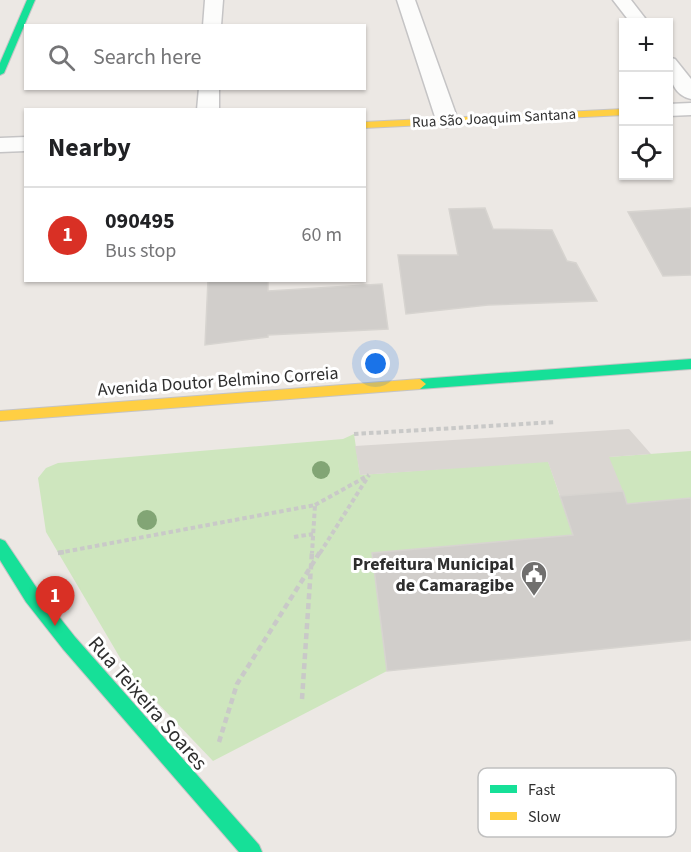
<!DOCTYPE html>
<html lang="en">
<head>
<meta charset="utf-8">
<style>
	:root { --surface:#fff; --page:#f6f6f6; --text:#202124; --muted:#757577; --line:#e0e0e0; --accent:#d93025 }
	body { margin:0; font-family:"Source Sans 3",sans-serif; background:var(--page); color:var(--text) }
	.controls { position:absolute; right:18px; top:18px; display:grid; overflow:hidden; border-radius:0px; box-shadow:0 2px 4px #0004 }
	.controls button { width:54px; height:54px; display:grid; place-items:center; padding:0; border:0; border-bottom:2px solid var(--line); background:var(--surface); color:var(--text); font:30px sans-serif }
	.you { position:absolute; left:376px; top:364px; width:21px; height:21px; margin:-15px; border:4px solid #fff; border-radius:50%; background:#1a73e8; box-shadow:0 0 0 9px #1a73e833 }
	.badge { display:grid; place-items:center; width:39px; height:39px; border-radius:50%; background:var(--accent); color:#fff; font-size:20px; font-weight:700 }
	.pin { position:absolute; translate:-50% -50px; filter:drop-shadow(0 2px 3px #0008) }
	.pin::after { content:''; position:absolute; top:32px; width:21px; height:18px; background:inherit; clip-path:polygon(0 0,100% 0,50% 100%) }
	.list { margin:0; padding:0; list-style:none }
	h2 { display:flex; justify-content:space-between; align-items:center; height:78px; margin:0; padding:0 24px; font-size:26px }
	h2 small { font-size:20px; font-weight:400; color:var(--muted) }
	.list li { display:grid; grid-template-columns:39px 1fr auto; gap:18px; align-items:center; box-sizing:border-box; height:96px; padding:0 24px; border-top:2px solid var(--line) }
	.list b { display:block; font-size:22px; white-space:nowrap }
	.list p { margin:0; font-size:20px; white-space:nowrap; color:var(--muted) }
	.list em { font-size:20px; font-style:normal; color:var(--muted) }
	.icon { flex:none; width:33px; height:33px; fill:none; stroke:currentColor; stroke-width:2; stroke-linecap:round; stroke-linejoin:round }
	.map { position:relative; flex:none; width:691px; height:852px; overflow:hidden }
	.search { position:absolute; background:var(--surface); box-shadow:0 2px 4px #0004; left:24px; top:24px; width:342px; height:66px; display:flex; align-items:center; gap:15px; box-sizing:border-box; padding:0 21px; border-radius:0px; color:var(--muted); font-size:22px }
	.panel { position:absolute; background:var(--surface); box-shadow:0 2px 4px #0004; left:24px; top:108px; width:342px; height:174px; border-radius:0px }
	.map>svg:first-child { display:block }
</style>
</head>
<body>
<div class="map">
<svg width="691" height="852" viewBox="0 0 691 852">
	<rect width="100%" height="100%" fill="#ece8e4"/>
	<path fill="#cee6be" d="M 354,434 L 360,475 L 548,461 L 573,535 L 372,553 L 387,671 L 213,761 L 129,673 L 46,532 L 38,478 L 46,468 L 58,463 L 343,439 Z
		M 691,451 L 691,499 L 627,504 L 608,457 Z"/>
	<path fill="#dad6d2" d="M 629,429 L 651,454 L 609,457 L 623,491 L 560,496 L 548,462 L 360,475 L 355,446 Z"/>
	<path fill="#d1cecb" stroke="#d7d4d0" stroke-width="1.5" d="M 485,208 L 493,229 L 552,230 L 567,261 L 576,263 L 597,301 L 488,305 L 406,314 L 398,255 L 458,255 L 449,209 Z
		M 691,208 L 691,275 L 663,276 L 628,212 Z
		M 208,280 L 268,280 L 268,291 L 382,284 L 388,329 L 268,335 L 268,337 L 205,345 Z
		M 623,491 L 627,504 L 691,498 L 691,640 L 387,671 L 372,553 L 573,535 L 560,496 Z"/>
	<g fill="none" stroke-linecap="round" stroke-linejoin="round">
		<g stroke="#c5c4c5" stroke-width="3">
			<path id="street" d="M 205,0 L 223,0 L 221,26 L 203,26 Z
				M 397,0 L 415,0 L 458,120 L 455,125 L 447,127 L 439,125 L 436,120 Z
				M 613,0 L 631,0 L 648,22 L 630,22 Z
				M 668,57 L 675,59 L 691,79 L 691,99 C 672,95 668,74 668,57 Z
				M 199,88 L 219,88 L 219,110 L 197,110 Z
				M 691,103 L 691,115 L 668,116 L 668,104 Z
				M 26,137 L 26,151 L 0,152 L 0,138 Z"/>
		</g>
		<g stroke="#c5c4c5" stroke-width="2">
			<path id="fast" d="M 27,0 L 35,0 L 4,73 L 0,75 L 0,63 Z
				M 691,359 L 691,369 L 420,389 L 414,384 L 420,379 Z
				M 0,539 L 5,541 L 38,590 L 75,637 L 259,845 L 262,852 L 239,852 L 63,649 L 26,602 L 0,560 Z"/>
		</g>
		<g stroke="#c5c4c5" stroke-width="2">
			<path id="slow" d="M 624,109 L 624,115 L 364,128 L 364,122 Z
				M 420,379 L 426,384 L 420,389 L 0,421 L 0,411 Z"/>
		</g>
		<path stroke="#c9c9c8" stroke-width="4" stroke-dasharray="4.5 3" stroke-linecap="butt" d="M 354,434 L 556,422
			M 315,505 L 369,475
			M 294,537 L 313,534
			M 58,553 L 315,505 L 312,553
			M 320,553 L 369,475"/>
		<path stroke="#c9c9c8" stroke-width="4.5" stroke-dasharray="6 4" stroke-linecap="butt" d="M 58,553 L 64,552
			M 302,699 L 312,552
			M 219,742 L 237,684 L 320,552"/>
		<use href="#street" fill="#fcfcfb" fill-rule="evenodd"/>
		<use href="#fast" fill="#16e098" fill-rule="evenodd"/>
		<use href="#slow" fill="#ffcf43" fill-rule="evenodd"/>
	</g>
	<g fill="#82a575">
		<circle cx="321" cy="470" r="9"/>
		<circle cx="147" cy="520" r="10"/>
	</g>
	<defs>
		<g id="civic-pin" transform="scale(1.35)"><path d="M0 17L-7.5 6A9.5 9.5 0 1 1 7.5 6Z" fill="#706f6e" stroke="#fff"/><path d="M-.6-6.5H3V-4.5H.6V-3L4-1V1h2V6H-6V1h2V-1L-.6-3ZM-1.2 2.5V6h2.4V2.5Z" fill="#fff"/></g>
	</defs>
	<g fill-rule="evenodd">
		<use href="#civic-pin" x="534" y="574"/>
	</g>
	<g text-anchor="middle" stroke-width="6" stroke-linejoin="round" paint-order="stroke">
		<g font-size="15" fill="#2e2e2e" stroke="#fff">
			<text transform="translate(494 118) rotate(-3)" y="5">Rua São Joaquim Santana</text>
		</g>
		<g font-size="18" fill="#2e2e2e" stroke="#fff">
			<text transform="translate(218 381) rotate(-4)" y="6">Avenida Doutor Belmino Correia</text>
		</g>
		<g font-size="18" font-weight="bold" fill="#2e2e2e" stroke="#fff" text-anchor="end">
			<text x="514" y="570">Prefeitura Municipal<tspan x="514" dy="21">de Camaragibe</tspan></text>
		</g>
		<g font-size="21" fill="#2e2e2e" stroke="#fff">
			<text transform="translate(148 703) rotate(49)" y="7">Rua Teixeira Soares</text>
		</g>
	</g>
	<rect x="478" y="768" width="198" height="69" rx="9" fill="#fff" stroke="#c0c0c0" stroke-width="1.5"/>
	<rect x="490" y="785" width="27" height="8" fill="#16e098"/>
	<rect x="490" y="812" width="27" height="8" fill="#ffcf43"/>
	<g font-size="16" fill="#2e2e2e">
		<text x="528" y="795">Fast</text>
		<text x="528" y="822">Slow</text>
	</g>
</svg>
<div class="controls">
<button>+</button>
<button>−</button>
<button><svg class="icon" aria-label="locate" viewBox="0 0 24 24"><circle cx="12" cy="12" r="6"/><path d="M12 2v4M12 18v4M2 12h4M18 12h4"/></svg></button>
</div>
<div class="you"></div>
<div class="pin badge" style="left:55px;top:626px">1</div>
<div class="search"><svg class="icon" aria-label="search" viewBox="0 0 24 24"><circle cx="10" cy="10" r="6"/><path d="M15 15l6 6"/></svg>Search here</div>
<section class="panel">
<h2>Nearby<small></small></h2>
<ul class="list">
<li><span class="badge">1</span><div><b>090495</b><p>Bus stop</p></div><em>60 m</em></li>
</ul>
</section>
</div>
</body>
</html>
